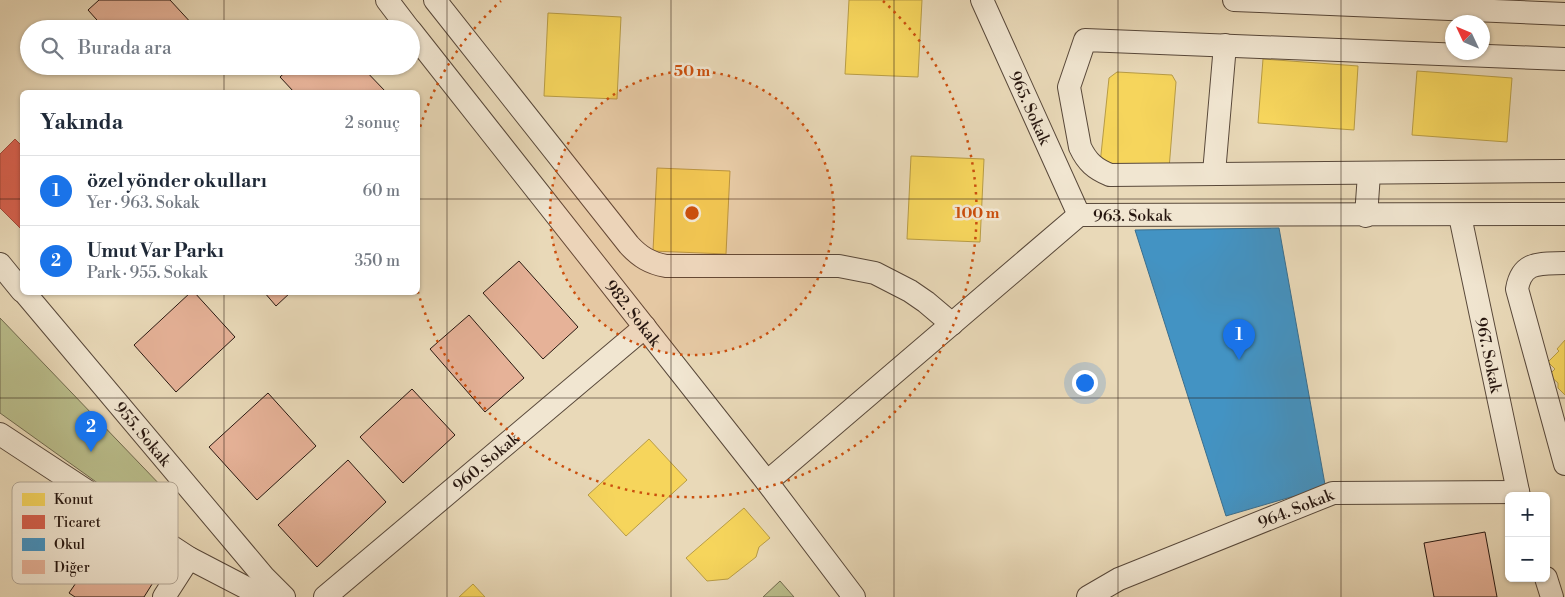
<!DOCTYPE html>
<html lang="tr">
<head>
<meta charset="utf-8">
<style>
	:root { --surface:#fff; --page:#f2f2f3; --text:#1f2937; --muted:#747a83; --line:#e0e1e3; --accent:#1a73e8 }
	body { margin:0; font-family:"Libre Bodoni",serif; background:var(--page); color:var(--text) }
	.controls { position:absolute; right:15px; bottom:15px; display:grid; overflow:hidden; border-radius:8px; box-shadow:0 1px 4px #0004 }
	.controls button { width:45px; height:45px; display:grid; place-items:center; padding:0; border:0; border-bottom:1px solid var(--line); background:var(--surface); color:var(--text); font:25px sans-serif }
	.compass { position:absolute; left:1445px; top:15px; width:45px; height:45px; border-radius:50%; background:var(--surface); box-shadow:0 1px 4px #0004; rotate:314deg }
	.you { position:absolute; left:1084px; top:382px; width:18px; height:18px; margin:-12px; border:4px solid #fff; border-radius:50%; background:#1a73e8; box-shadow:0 0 0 8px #1a73e833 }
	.badge { display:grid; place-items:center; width:32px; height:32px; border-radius:50%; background:var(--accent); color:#fff; font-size:16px; font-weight:700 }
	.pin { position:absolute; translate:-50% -41px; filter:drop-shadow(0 1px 2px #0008) }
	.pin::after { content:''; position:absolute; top:26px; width:18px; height:15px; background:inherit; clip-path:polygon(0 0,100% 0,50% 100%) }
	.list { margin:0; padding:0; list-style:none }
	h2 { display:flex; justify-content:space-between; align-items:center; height:65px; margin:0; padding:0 20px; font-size:21px }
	h2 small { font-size:16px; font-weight:400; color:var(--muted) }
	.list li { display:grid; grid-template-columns:32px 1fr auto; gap:15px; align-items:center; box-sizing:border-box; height:70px; padding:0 20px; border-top:1px solid var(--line) }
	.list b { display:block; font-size:19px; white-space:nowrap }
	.list p { margin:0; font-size:16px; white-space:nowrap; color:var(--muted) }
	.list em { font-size:16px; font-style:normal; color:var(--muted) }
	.icon { flex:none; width:28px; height:28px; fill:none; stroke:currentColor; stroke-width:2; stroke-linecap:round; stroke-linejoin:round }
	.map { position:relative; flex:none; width:1565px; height:597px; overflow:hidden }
	.search { position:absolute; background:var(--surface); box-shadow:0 1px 4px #0004; left:20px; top:20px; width:400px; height:55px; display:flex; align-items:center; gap:12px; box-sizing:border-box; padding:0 18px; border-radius:28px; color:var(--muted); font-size:19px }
	.panel { position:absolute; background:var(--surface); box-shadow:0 1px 4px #0004; left:20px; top:90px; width:400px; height:205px; border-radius:8px }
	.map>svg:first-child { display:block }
</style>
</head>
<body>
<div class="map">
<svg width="1565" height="597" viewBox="0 0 1565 597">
	<rect width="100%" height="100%" fill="#e9d9b8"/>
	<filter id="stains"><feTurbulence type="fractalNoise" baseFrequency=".004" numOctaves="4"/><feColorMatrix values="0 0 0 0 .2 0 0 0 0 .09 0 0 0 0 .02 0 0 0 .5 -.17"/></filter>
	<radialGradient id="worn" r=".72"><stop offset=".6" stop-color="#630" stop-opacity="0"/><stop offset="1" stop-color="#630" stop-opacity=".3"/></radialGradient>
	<path fill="#babe8c" stroke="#706a4e" d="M 0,318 L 165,490 L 145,517 L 0,413 Z
		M 780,581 L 794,597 L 763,597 Z"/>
	<path fill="#f6d55c" stroke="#b89c45" d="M 849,0 L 922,0 L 918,77 L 845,74 Z
		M 548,13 L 621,17 L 617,99 L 544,96 Z
		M 1263,59 L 1358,66 L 1354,130 L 1258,123 Z
		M 1417,71 L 1512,78 L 1507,142 L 1412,135 Z
		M 1117,72 L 1172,75 L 1176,82 L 1169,169 L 1100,164 L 1109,78 Z
		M 911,156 L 984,159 L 980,242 L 907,239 Z
		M 657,168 L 730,171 L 726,254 L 653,251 Z
		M 1565,340 L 1565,395 L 1558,388 L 1558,383 L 1549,375 L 1555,369 L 1548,362 L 1559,351 L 1557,349 Z
		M 649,439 L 687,480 L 626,536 L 588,495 Z
		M 744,508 L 770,538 L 759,547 L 756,557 L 728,579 L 707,581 L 686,558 Z
		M 473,584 L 485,597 L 459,597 Z"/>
	<path fill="#d6604d" stroke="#a24a3b" d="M 15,139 L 22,146 L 22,230 L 0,208 L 0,154 Z"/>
	<path fill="#4393c3" stroke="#3b6e8d" d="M 1279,228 L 1326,490 L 1291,497 L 1226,516 L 1135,230 Z"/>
	<path fill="#e6b298" stroke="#271710" d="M 99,0 L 170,0 L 194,26 L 192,29 L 105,29 L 88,10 Z
		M 292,66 L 361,66 L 386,92 L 294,92 L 280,77 Z
		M 519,261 L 578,327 L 543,359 L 483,293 Z
		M 191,292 L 194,292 L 235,337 L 176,392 L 134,345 Z
		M 264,292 L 291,292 L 276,306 Z
		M 469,315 L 524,378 L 485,412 L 430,349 Z
		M 412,389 L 455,435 L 403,483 L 360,437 Z
		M 268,393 L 316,446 L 257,500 L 209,447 Z
		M 348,460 L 386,502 L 317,567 L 278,525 Z
		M 1485,532 L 1497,597 L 1434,597 L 1424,543 Z
		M 102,545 L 154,581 L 144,597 L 75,597 L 69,593 Z"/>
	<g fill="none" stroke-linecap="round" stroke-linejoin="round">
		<g stroke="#58483a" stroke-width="24">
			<g id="minor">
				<path d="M 387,0 L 409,29"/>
				<path d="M 435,0 L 629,245 C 640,257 650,263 666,266 L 839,266 L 875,273 L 910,291 L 926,302 L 952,324"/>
				<path id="s1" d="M 982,0 L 1079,215"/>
				<path d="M 1234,0 L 1565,14"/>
				<path id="s2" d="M 411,31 L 767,482 L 854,597"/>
				<path d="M 1565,59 L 1085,40 L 1069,87 L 1080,147 C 1087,162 1095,169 1110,175 L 1565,171"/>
				<path d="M 1214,173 L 1225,45"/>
				<path d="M 1366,216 L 1369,174"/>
				<path id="s3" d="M 1460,216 L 1519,496"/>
				<path d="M 1565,263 C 1541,264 1522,260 1517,289 L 1565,464"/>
				<path d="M 0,264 L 22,291"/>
				<path id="s4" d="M 24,292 L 264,577 L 284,597"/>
				<path d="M 0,434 L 189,558 L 264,597"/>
				<path id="s5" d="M 767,482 L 1079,215 L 1565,214"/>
				<path d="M 1546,578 L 1552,597"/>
				<path d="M 164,597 L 189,558"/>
				<path id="s6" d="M 325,597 L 645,327"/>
				<path id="s7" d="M 1088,597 L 1119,579 L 1333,493 L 1518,492"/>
			</g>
		</g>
		<use href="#minor" stroke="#f1e6d1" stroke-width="22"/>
	</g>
	<path fill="none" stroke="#271710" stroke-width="1" stroke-opacity="0.55" d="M 224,0 L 224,29M 447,0 L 447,597M 671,0 L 671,597M 894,0 L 894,597M 1118,0 L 1118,597M 1341,0 L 1341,597M 224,66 L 224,92M 0,199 L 22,199M 418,199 L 1565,199M 224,292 L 224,597M 0,398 L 1565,398"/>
	<circle cx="692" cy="213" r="142" fill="#cb4f0d" fill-opacity=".12"/>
	<g fill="none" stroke="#cb4f0d" stroke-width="2.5" stroke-dasharray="2.5 5">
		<circle cx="692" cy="213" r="142"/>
		<path d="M418 134A285 285 0 0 1 501 1M883 1A285 285 0 1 1 418 292"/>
	</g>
	<g text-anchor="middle" stroke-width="5" stroke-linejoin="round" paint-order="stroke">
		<g font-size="16" fill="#271710" stroke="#f1e6d1">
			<text dy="6" stroke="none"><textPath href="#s1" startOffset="118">965. Sokak</textPath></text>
			<text dy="6" stroke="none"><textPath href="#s5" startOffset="464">963. Sokak</textPath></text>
			<text dy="6" stroke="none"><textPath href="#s2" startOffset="359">982. Sokak</textPath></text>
			<text dy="6" stroke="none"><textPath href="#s3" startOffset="142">967. Sokak</textPath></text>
			<text dy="6" stroke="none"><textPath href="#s4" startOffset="185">955. Sokak</textPath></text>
			<text dy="6" stroke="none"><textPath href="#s6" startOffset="210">960. Sokak</textPath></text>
			<text dy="6" stroke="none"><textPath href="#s7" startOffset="226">964. Sokak</textPath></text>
		</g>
	</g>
	<rect x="12" y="482" width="166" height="102" rx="8" fill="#f1e6d1" stroke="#b4a897" stroke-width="1"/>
	<rect x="22" y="493" width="23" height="13" fill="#f6d55c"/>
	<rect x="22" y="515" width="23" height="14" fill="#d6604d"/>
	<rect x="22" y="538" width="23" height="13" fill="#4393c3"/>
	<rect x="22" y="560" width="23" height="14" fill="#e6b298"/>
	<g font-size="14" fill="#271710">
		<text x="54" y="504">Konut</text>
		<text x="54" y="527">Ticaret</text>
		<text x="54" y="549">Okul</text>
		<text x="54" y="572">Diğer</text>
	</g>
	<circle cx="692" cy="213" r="8" fill="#cb4f0d" stroke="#f1e6d1" stroke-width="2.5"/>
	<g font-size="15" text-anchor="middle" font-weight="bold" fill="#cb4f0d" stroke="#f1e6d1" stroke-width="5" stroke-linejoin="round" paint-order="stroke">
		<text x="692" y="76">50 m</text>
		<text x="977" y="218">100 m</text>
	</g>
	<rect width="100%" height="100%" filter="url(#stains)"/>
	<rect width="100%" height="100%" fill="url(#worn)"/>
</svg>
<div class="controls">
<button>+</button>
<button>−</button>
</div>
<svg class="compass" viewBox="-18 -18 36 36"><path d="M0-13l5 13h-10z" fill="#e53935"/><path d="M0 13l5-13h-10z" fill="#747a83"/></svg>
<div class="you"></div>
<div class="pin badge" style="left:1239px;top:360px">1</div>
<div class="pin badge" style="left:91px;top:452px">2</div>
<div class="search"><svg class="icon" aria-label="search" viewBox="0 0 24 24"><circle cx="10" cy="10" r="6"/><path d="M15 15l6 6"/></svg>Burada ara</div>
<section class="panel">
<h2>Yakında<small>2 sonuç</small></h2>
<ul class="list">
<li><span class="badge">1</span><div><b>özel yönder okulları</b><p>Yer · 963. Sokak</p></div><em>60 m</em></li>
<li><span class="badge">2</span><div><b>Umut Var Parkı</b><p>Park · 955. Sokak</p></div><em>350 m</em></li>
</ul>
</section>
</div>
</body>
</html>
